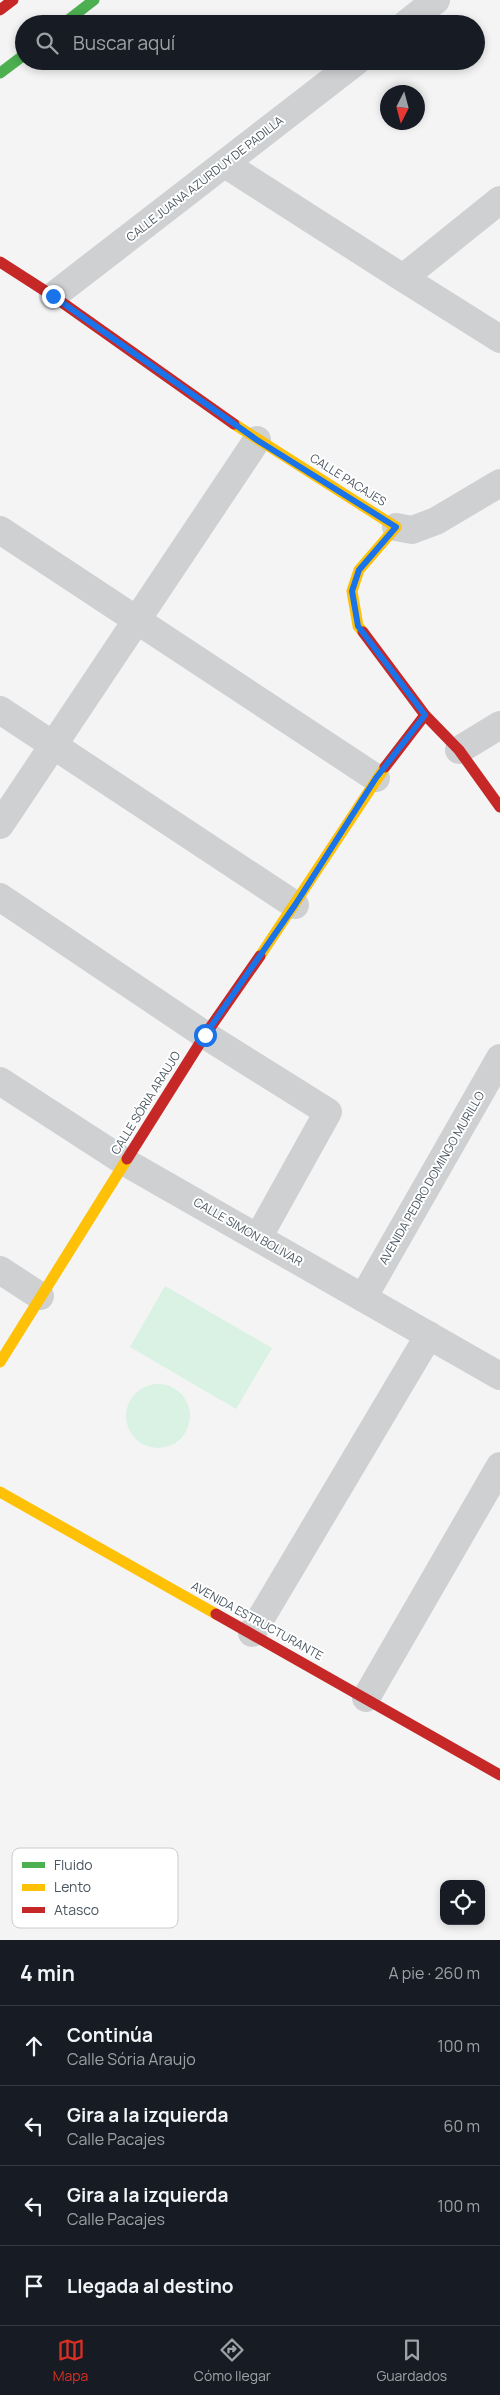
<!DOCTYPE html>
<html lang="es">
<head>
<meta charset="utf-8">
<style>
	:root { --surface:#171b24; --page:#20242c; --text:#f1f3f6; --muted:#9ea1a6; --line:#363941; --accent:#d93025 }
	body { margin:0; font-family:Manrope,sans-serif; background:var(--page); color:var(--text) }
	.controls { position:absolute; right:15px; bottom:15px; display:grid; overflow:hidden; border-radius:10px; box-shadow:0 2px 8px #0003 }
	.controls button { width:45px; height:45px; display:grid; place-items:center; padding:0; border:0; border-bottom:1px solid var(--line); background:var(--surface); color:var(--text); font:25px sans-serif }
	.compass { position:absolute; left:380px; top:85px; width:45px; height:45px; border-radius:50%; background:var(--surface); box-shadow:0 2px 8px #0003; rotate:186deg }
	.stop { position:absolute; width:15px; height:15px; margin:-11px; border:4px solid #1a73e8; border-radius:50%; background:#fff }
	.stop.end { background:#1a73e8; border-color:#fff; box-shadow:0 1px 5px #0008 }
	.list { margin:0; padding:0; list-style:none }
	h2 { display:flex; justify-content:space-between; align-items:center; height:65px; margin:0; padding:0 20px; font-size:21px }
	h2 small { font-size:16px; font-weight:400; color:var(--muted) }
	.list li { display:grid; grid-template-columns:32px 1fr auto; gap:15px; align-items:center; box-sizing:border-box; height:80px; padding:0 20px; border-top:1px solid var(--line) }
	.list b { display:block; font-size:19px; white-space:nowrap }
	.list p { margin:0; font-size:16px; white-space:nowrap; color:var(--muted) }
	.list em { font-size:16px; font-style:normal; color:var(--muted) }
	.icon { flex:none; width:28px; height:28px; fill:none; stroke:currentColor; stroke-width:2; stroke-linecap:round; stroke-linejoin:round }
	.map { position:relative; flex:none; width:500px; height:1940px; overflow:hidden }
	.search { position:absolute; background:var(--surface); box-shadow:0 2px 8px #0003; left:15px; right:15px; top:15px; height:55px; display:flex; align-items:center; gap:12px; box-sizing:border-box; padding:0 18px; border-radius:28px; color:var(--muted); font-size:19px }
	.sheet { height:385px; background:var(--surface) }
	nav { display:flex; justify-content:space-around; align-items:center; box-sizing:border-box; height:70px; border-top:1px solid var(--line); background:var(--surface); font-size:14px; color:var(--muted) }
	nav a { display:grid; justify-items:center; gap:2px }
	nav .on { color:var(--accent) }
	.map>svg:first-child { display:block }
</style>
</head>
<body>
<div class="map">
<svg width="500" height="1940" viewBox="0 0 500 1940">
	<rect width="100%" height="100%" fill="#f4f4f4"/>
	<path fill="#d9f2e3" d="M 165,1286 L 272,1348 L 236,1409 L 130,1347 Z
		M126 1416a32 32 0 1 1 64 0a32 32 0 1 1-64 0Z"/>
	<g fill="none" stroke-linecap="round" stroke-linejoin="round">
		<path stroke="#ced0d2" stroke-width="28" d="M 406,24 L 436,0
			M 225,164 L 403,278
			M 500,200 L 403,278 L 500,339
			M 53,296 L 357,61
			M 396,527 L 412,530 L 436,521 L 500,483
			M 0,530 L 376,778
			M 0,710 L 295,905
			M 459,750 L 500,725
			M 0,825 L 257,440
			M 0,897 L 205,1035 L 328,1112 L 258,1238
			M 0,1081 L 125,1162 L 500,1376
			M 0,1270 L 40,1296
			M 363,1298 L 500,1058
			M 252,1633 L 429,1335
			M 366,1698 L 500,1466"/>
		<path stroke="#4caf50" stroke-width="11" d="M 63,24 L 94,0
			M 0,73 L 24,55"/>
		<path stroke="#ffc107" stroke-width="11" d="M 234,424 L 396,527 L 359,570 L 352,591 L 358,626 L 363,632
			M 260,956 L 385,767
			M 0,1362 L 127,1159
			M 0,1492 L 216,1614"/>
		<path stroke="#c62828" stroke-width="11" d="M 0,10 L 13,0
			M 0,262 L 53,296 L 234,424
			M 363,632 L 425,715 L 459,750 L 500,807
			M 385,767 L 425,715
			M 127,1159 L 205,1035 L 260,956
			M 216,1614 L 500,1775"/>
	</g>
	<g fill="none" stroke-linecap="round" stroke-linejoin="round">
		<path stroke="#1a73e8" stroke-width="6" d="M 53,296 L 257,440 L 396,527 L 359,570 L 352,591 L 358,626 L 425,715 L 376,778 L 295,905 L 205,1035"/>
	</g>
	<g text-anchor="middle" stroke-width="4" stroke-linejoin="round" paint-order="stroke">
		<g font-size="12" fill="#4a5661" stroke="#fff">
			<text transform="translate(205 179) rotate(-38)" y="4">CALLE JUANA AZURDUY DE PADILLA</text>
			<text transform="translate(348 480) rotate(32)" y="4">CALLE PACAJES</text>
			<text transform="translate(146 1103) rotate(-58)" y="4">CALLE SÓRIA ARAUJO</text>
			<text transform="translate(432 1178) rotate(-60)" y="4">AVENIDA PEDRO DOMINGO MURILLO</text>
			<text transform="translate(248 1232) rotate(30)" y="4">CALLE SIMON BOLIVAR</text>
			<text transform="translate(257 1621) rotate(29)" y="4">AVENIDA ESTRUCTURANTE</text>
		</g>
	</g>
	<rect x="12" y="1848" width="166" height="80" rx="8" fill="#fff" stroke="#c9ccd0" stroke-width="1"/>
	<rect x="22" y="1862" width="23" height="6" fill="#4caf50"/>
	<rect x="22" y="1884" width="23" height="7" fill="#ffc107"/>
	<rect x="22" y="1907" width="23" height="6" fill="#c62828"/>
	<g font-size="14" fill="#4a5661">
		<text x="54" y="1870">Fluido</text>
		<text x="54" y="1892">Lento</text>
		<text x="54" y="1915">Atasco</text>
	</g>
</svg>
<div class="controls">
<button><svg class="icon" aria-label="locate" viewBox="0 0 24 24"><circle cx="12" cy="12" r="6"/><path d="M12 2v4M12 18v4M2 12h4M18 12h4"/></svg></button>
</div>
<svg class="compass" viewBox="-18 -18 36 36"><path d="M0-13l5 13h-10z" fill="#e53935"/><path d="M0 13l5-13h-10z" fill="#9ea1a6"/></svg>
<div class="stop" style="left:205px;top:1035px"></div>
<div class="stop end" style="left:53px;top:296px"></div>
<div class="search"><svg class="icon" aria-label="search" viewBox="0 0 24 24"><circle cx="10" cy="10" r="6"/><path d="M15 15l6 6"/></svg>Buscar aquí</div>
</div>
<section class="sheet">
<h2>4 min<small>A pie · 260 m</small></h2>
<ul class="list">
<li><svg class="icon" aria-label="ahead" viewBox="0 0 24 24"><path d="M12 20V5M6 11l6-6 6 6"/></svg><div><b>Continúa</b><p>Calle Sória Araujo</p></div><em>100 m</em></li>
<li><svg class="icon" aria-label="left" viewBox="0 0 24 24"><path d="M17 20v-9H6M10 6l-5 5 5 5"/></svg><div><b>Gira a la izquierda</b><p>Calle Pacajes</p></div><em>60 m</em></li>
<li><svg class="icon" aria-label="left" viewBox="0 0 24 24"><path d="M17 20v-9H6M10 6l-5 5 5 5"/></svg><div><b>Gira a la izquierda</b><p>Calle Pacajes</p></div><em>100 m</em></li>
<li><svg class="icon" aria-label="arrive" viewBox="0 0 24 24"><path d="M6 21V4h12l-3 4 3 4H6"/></svg><div><b>Llegada al destino</b></div></li>
</ul>
</section>
<nav>
<a class="on"><svg class="icon" aria-label="map" viewBox="0 0 24 24"><path d="M3 6l6-2 6 2 6-2v14l-6 2-6-2-6 2zM9 4v14M15 6v14"/></svg>Mapa</a>
<a><svg class="icon" aria-label="directions" viewBox="0 0 24 24"><path d="M12 3l9 9-9 9-9-9zM9 14v-3h6M13 9l2 2-2 2"/></svg>Cómo llegar</a>
<a><svg class="icon" aria-label="saved" viewBox="0 0 24 24"><path d="M7 4h10v16l-5-4-5 4z"/></svg>Guardados</a>
</nav>
</body>
</html>
